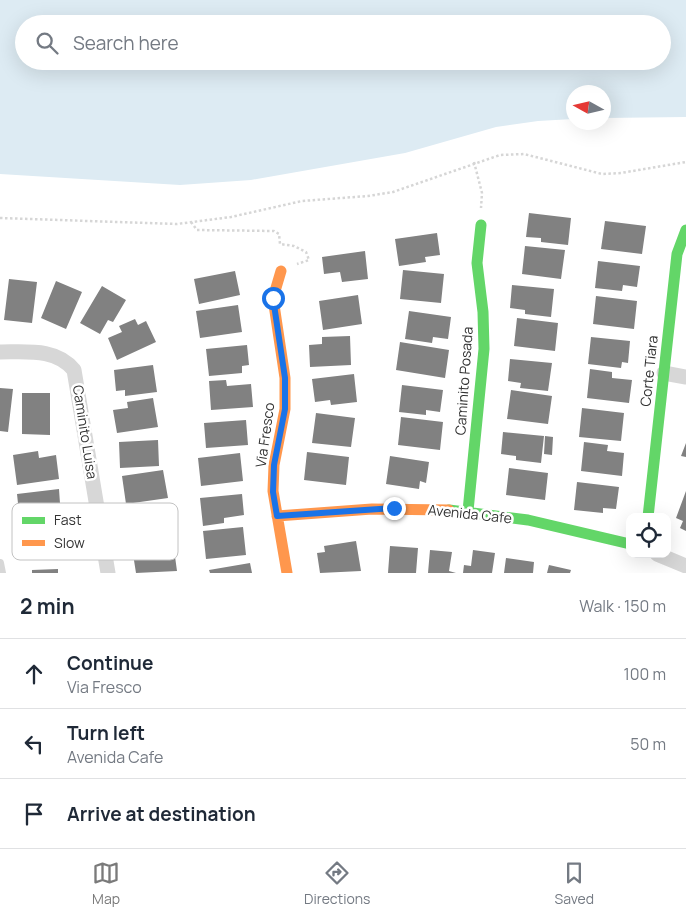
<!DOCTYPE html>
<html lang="en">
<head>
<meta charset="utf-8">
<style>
	:root { --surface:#fff; --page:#f6f6f7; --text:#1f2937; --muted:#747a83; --line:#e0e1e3; --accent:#7a7a7a }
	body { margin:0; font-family:Manrope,sans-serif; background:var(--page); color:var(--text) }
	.controls { position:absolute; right:15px; bottom:15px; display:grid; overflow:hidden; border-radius:10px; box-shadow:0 5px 20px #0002 }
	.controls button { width:45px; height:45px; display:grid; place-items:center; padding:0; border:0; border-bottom:1px solid var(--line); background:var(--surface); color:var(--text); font:25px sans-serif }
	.compass { position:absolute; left:566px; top:85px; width:45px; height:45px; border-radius:50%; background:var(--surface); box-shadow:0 5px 20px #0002; rotate:278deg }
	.stop { position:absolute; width:15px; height:15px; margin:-11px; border:4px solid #1a73e8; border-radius:50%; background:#fff }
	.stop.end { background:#1a73e8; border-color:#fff; box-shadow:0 1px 5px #0008 }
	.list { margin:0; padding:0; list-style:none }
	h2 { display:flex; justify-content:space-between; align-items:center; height:65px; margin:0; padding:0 20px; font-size:21px }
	h2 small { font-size:16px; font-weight:400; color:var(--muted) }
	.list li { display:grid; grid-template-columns:32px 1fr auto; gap:15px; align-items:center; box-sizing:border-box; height:70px; padding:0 20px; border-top:1px solid var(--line) }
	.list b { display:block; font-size:19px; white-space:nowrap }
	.list p { margin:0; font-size:16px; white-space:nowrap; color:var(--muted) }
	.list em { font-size:16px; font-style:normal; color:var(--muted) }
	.icon { flex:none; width:28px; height:28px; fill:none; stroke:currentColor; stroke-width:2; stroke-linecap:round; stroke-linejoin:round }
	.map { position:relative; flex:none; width:686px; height:573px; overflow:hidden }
	.search { position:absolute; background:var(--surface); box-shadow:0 5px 20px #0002; left:15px; right:15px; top:15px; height:55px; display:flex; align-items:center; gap:12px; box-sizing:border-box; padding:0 18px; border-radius:28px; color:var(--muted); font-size:19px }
	.sheet { height:275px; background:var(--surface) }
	nav { display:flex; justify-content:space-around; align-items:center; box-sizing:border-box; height:70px; border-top:1px solid var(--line); background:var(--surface); font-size:14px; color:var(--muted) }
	nav a { display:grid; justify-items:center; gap:2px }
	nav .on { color:var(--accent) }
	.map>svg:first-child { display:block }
</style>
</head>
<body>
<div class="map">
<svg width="686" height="573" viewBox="0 0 686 573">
	<rect width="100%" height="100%" fill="#fff"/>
	<path fill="#ddebf3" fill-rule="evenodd" d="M 0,0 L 686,0 L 686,117 L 604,118 L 604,92 L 574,92 L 573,119 L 538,121 L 496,127 L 405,153 L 251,180 L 180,185 L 0,174 ZM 24,24 L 662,24 L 662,61 L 24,61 Z"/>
	<path fill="#818181" d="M 529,213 L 571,218 L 568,245 L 541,242 L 541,238 L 526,237 Z
		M 605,221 L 646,226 L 642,254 L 601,249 Z
		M 437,233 L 440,255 L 425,257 L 426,262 L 399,266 L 395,239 Z
		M 525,246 L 565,250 L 561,279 L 522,274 Z
		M 365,251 L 368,279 L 342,282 L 340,272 L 324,274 L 322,257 Z
		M 598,261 L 640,266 L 637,287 L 623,285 L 622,291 L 595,288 Z
		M 403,270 L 444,274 L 441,303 L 400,299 Z
		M 235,271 L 240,295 L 199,304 L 194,279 Z
		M 9,279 L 37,282 L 32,323 L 4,320 Z
		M 56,281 L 82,292 L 66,329 L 41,318 Z
		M 512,285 L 554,289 L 551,317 L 525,314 L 525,310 L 510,308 Z
		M 102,286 L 126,300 L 113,322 L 108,320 L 100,334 L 80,323 Z
		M 358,295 L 362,324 L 323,330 L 319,301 Z
		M 596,296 L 637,301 L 634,329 L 593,324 Z
		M 238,305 L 242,332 L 200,338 L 196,311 Z
		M 409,311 L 451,317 L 448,339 L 433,337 L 432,343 L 405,339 Z
		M 517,318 L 558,323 L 555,351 L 514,346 Z
		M 135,319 L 138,325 L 146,321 L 156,342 L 117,360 L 108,338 L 122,332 L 119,326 Z
		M 350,336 L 351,365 L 310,367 L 309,345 L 322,344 L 322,337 Z
		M 591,337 L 630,341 L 628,363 L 622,362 L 621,368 L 588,364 Z
		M 400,342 L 449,350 L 445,378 L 396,370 Z
		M 247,345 L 249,365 L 242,366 L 242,373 L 209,376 L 206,349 Z
		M 510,359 L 552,363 L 548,391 L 520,388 L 521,383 L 508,381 Z
		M 153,365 L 157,392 L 125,396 L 125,390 L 116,391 L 114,370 Z
		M 590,369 L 612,372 L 612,378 L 632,380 L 629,403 L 587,398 Z
		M 354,374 L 357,402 L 331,405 L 330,400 L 315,402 L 312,379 Z
		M 226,380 L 227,386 L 251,384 L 253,407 L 211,410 L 209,381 Z
		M 402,385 L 443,390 L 440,412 L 426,410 L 426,415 L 399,412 Z
		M 0,388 L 13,389 L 8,432 L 0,431 Z
		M 511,390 L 552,396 L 548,424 L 507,419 Z
		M 22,393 L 50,393 L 50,435 L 22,434 Z
		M 153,398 L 158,427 L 117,433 L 113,410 L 128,408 L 127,402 Z
		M 582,408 L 624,413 L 621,441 L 579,437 Z
		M 316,413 L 355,418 L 351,447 L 312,443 Z
		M 401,417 L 443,422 L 440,450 L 398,445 Z
		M 246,420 L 248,445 L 206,448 L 204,423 Z
		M 503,432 L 544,436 L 541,463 L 516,460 L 516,456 L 501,454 Z
		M 545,436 L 553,437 L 552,455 L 544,454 Z
		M 158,440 L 159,466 L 120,468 L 119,442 Z
		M 584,442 L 608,445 L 607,451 L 624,453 L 622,476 L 581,471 Z
		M 686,443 L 686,457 L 681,456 Z
		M 38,451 L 39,458 L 56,455 L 59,479 L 17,485 L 13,455 Z
		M 307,452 L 349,457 L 346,485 L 304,480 Z
		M 240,453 L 243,481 L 201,486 L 198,458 Z
		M 390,456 L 429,462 L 426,483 L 420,481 L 419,489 L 386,484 Z
		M 509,468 L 548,473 L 545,500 L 506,495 Z
		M 163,470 L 168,498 L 126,504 L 122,476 Z
		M 577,482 L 619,487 L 616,509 L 603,508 L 603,513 L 574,510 Z
		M 59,489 L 61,518 L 20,522 L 17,494 Z
		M 686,491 L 686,531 L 680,528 L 683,521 L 676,518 Z
		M 242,494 L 244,515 L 224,518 L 224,523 L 203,526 L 200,498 Z
		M 243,527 L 246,555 L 206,559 L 203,531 Z
		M 356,541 L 361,571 L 320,573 L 317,553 L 325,552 L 324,546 Z
		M 173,542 L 177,571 L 136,573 L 133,554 L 146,552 L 145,546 Z
		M 390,546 L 418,548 L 416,573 L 388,573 Z
		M 430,550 L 452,552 L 449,571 L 456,573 L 428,573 Z
		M 473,550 L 495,553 L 492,573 L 463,573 L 464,565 L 471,566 Z
		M 506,558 L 534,562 L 533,573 L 504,573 Z
		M 250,563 L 252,573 L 210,573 L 209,570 Z
		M 549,565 L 571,570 L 570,573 L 547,573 Z
		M 58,569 L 58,573 L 32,573 L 32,570 Z"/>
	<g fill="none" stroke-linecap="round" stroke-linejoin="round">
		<path stroke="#d6d6d6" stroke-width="2.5" stroke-dasharray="2.5 2.5" stroke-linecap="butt" d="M 474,162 L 482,193 L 481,208
			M 0,218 L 177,224 L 231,217 L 302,201 L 368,196 L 393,192 L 500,155 L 524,154 L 602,174 L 621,173 L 686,162
			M 191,222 L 197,230 L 274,231 L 279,234 L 280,244 L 294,246 L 306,252 L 309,260 L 297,264"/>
		<path stroke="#d7d7d7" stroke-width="8" d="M 0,563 L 2,573"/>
		<path stroke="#d7d7d7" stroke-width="15" d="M 0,352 C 27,352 56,348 74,370 L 108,573
			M 664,373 L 686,377
			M 657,554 L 686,566"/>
		<path stroke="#63d668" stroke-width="11" d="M 449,510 L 528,520 L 630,544
			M 468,511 L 484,349 L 483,312 L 477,263 L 481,225
			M 648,517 L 677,254 L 686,230"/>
		<path stroke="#ff974d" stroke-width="11" d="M 281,271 L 273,298 L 285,378 L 285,409 L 274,465 L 273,491 L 287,573
			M 277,516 L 372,509 L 449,510"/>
	</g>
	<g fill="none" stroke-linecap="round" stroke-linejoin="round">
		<path stroke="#1a73e8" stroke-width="6" d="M 273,298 L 285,378 L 285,409 L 274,465 L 273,492 L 277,516 L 394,508"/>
	</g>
	<g text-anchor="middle" stroke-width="5" stroke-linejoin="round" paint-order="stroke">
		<g font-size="14" fill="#333" stroke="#fff">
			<text transform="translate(649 371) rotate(-84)" y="5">Corte Tiara</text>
			<text transform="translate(464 381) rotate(-86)" y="5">Caminito Posada</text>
			<text transform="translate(85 432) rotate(81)" y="5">Caminito Luisa</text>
			<text transform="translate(265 435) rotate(-82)" y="5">Via Fresco</text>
			<text transform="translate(470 514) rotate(6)" y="5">Avenida Cafe</text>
		</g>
	</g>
	<rect x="12" y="503" width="166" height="57" rx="8" fill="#fff" stroke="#c2c2c2" stroke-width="1"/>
	<rect x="22" y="517" width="23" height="7" fill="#63d668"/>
	<rect x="22" y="540" width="23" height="6" fill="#ff974d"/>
	<g font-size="14" fill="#333">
		<text x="54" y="525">Fast</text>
		<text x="54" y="548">Slow</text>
	</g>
</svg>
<div class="controls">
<button><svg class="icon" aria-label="locate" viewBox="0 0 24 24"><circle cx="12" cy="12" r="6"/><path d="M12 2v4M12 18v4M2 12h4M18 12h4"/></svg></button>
</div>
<svg class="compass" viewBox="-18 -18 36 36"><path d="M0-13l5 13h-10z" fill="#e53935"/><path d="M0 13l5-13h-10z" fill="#747a83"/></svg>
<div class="stop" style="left:273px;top:298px"></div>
<div class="stop end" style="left:394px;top:508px"></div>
<div class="search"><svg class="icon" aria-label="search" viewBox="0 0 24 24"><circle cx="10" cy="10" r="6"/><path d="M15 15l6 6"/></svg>Search here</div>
</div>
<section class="sheet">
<h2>2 min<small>Walk · 150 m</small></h2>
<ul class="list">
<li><svg class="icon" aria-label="ahead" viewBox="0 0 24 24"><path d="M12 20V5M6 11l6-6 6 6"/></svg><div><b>Continue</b><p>Via Fresco</p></div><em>100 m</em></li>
<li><svg class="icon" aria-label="left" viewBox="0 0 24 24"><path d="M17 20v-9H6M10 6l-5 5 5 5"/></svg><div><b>Turn left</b><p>Avenida Cafe</p></div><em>50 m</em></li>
<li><svg class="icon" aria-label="arrive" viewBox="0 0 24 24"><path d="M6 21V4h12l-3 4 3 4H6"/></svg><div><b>Arrive at destination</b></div></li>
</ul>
</section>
<nav>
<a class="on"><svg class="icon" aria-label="map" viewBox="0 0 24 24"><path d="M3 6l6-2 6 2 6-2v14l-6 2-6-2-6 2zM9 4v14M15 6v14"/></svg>Map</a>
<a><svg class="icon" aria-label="directions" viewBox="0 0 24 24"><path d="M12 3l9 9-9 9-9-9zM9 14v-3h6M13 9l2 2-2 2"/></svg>Directions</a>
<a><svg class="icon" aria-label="saved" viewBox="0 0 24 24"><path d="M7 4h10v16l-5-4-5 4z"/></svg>Saved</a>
</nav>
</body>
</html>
